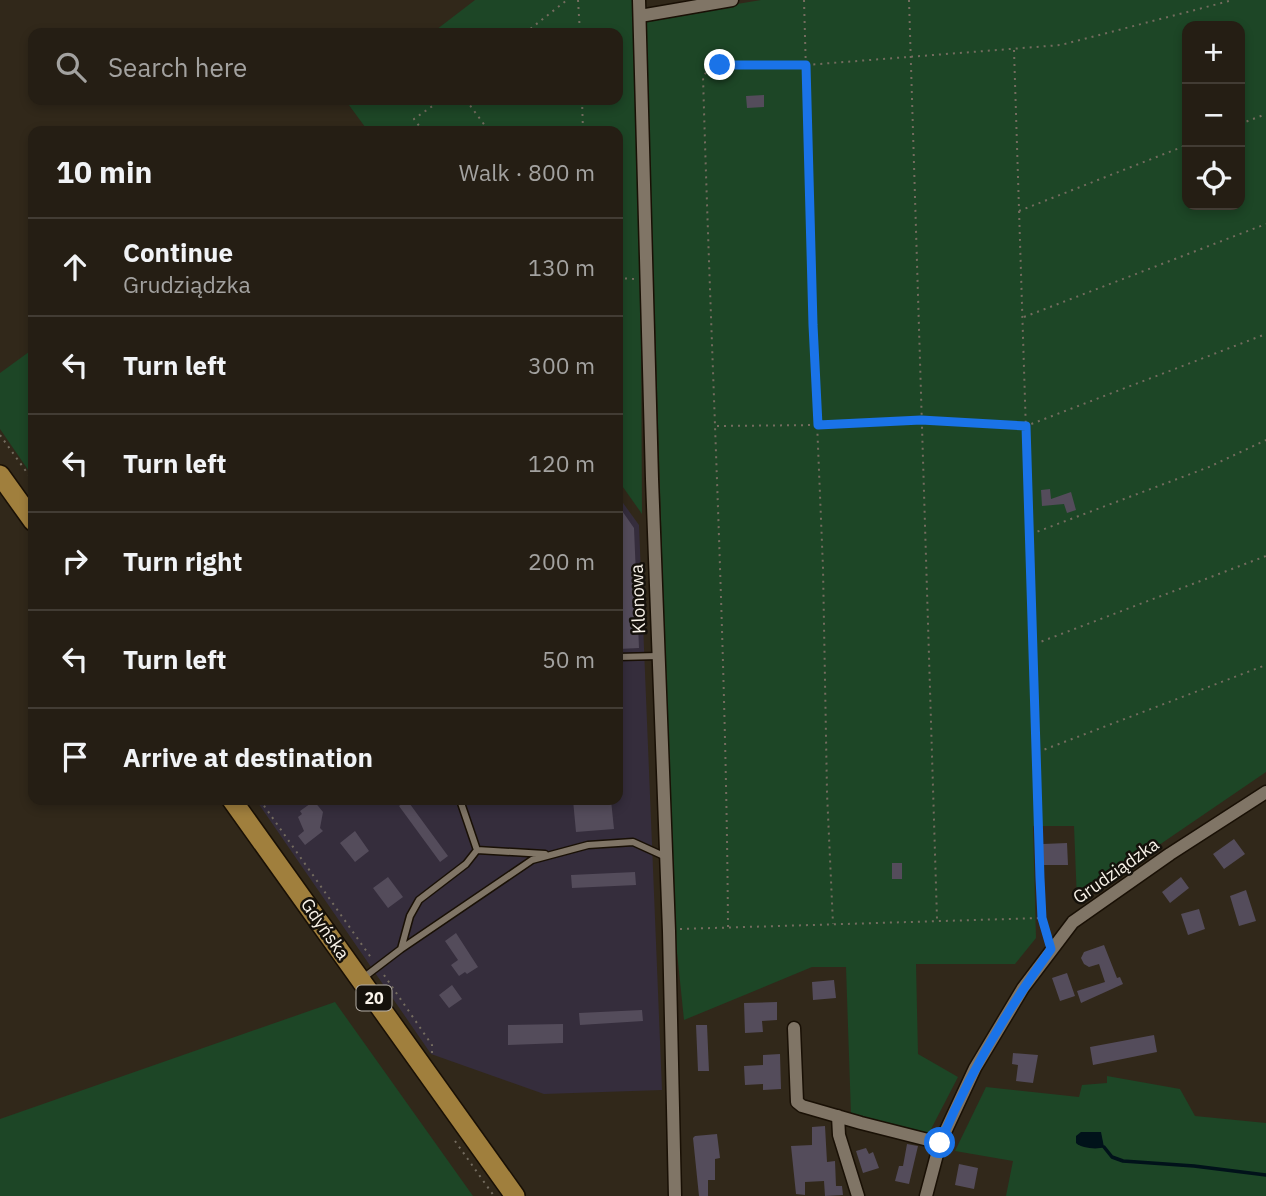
<!DOCTYPE html>
<html lang="en">
<head>
<meta charset="utf-8">
<style>
	:root { --surface:#251e14; --page:#312b22; --text:#f1f3f6; --muted:#a3a2a0; --line:#423c34 }
	body { margin:0; font-family:"IBM Plex Sans",sans-serif; background:var(--page); color:var(--text) }
	.controls { position:absolute; right:21px; top:21px; display:grid; overflow:hidden; border-radius:14px; box-shadow:0 4px 10px #0003 }
	.controls button { width:63px; height:63px; display:grid; place-items:center; padding:0; border:0; border-bottom:2px solid var(--line); background:var(--surface); color:var(--text); font:35px sans-serif }
	.stop { position:absolute; width:21px; height:21px; margin:-16px; border:5px solid #1a73e8; border-radius:50%; background:#fff }
	.stop.end { background:#1a73e8; border-color:#fff; box-shadow:0 2px 7px #0008 }
	.list { margin:0; padding:0; list-style:none }
	h2 { display:flex; justify-content:space-between; align-items:center; height:91px; margin:0; padding:0 28px; font-size:30px }
	h2 small { font-size:23px; font-weight:400; color:var(--muted) }
	.list li { display:grid; grid-template-columns:46px 1fr auto; gap:21px; align-items:center; box-sizing:border-box; height:98px; padding:0 28px; border-top:2px solid var(--line) }
	.list b { display:block; font-size:26px; white-space:nowrap }
	.list p { margin:0; font-size:23px; white-space:nowrap; color:var(--muted) }
	.list em { font-size:23px; font-style:normal; color:var(--muted) }
	.icon { flex:none; width:38px; height:38px; fill:none; stroke:currentColor; stroke-width:2; stroke-linecap:round; stroke-linejoin:round }
	.map { position:relative; flex:none; width:1266px; height:1196px; overflow:hidden }
	.search { position:absolute; background:var(--surface); box-shadow:0 4px 10px #0003; left:28px; top:28px; width:595px; height:77px; display:flex; align-items:center; gap:18px; box-sizing:border-box; padding:0 24px; border-radius:14px; color:var(--muted); font-size:26px }
	.panel { position:absolute; background:var(--surface); box-shadow:0 4px 10px #0003; left:28px; top:126px; width:595px; height:679px; border-radius:14px }
	.map>svg:first-child { display:block }
</style>
</head>
<body>
<div class="map">
<svg width="1266" height="1196" viewBox="0 0 1266 1196">
	<rect width="100%" height="100%" fill="#31281a"/>
	<path fill="#352d3c" d="M 618,496 L 639,525 L 662,1090 L 544,1094 L 431,1054 L 256,800 L 618,800 Z"/>
	<path fill="#1d4626" fill-rule="evenodd" d="M 475,0 L 633,0 L 635,21 L 761,0 L 1266,0 L 1266,772 L 1077,901 L 1074,826 L 1033,826 L 1036,938 L 1015,964 L 916,964 L 918,1054 L 958,1077 L 929,1133 L 851,1115 L 846,967 L 812,967 L 684,1020 L 673,913 L 655,324 L 641,326 L 642,514 L 618,480 L 618,131 L 368,131 L 346,101 L 618,100 L 618,33 L 432,33 ZM 1187,26 L 1240,26 L 1240,205 L 1187,205 Z
		M 33,349 L 33,477 L 0,429 L 0,373 Z
		M 335,1002 L 473,1196 L 0,1196 L 0,1119 Z
		M 1107,1076 L 1180,1089 L 1195,1116 L 1266,1123 L 1266,1196 L 1006,1196 L 1013,1161 L 955,1151 L 986,1087 L 1079,1097 L 1082,1085 L 1107,1083 Z"/>
	<path fill="#01121a" d="M 1081,1132 L 1101,1132 L 1104,1147 C 1097,1150 1081,1148 1076,1143 L 1076,1136 Z"/>
	<g fill="none" stroke-linecap="round" stroke-linejoin="round">
		<path stroke="#01121a" stroke-width="3.5" d="M 1104,1147 L 1112,1157 L 1123,1161 L 1194,1166 L 1266,1175"/>
	</g>
	<path fill="#544c5b" d="M 764,95 L 764,107 L 747,108 L 746,96 Z
		M 1050,489 L 1051,499 L 1071,492 L 1076,510 L 1067,513 L 1064,504 L 1042,506 L 1041,490 Z
		M 618,505 L 634,528 L 639,648 L 618,649 Z
		M 407,800 L 448,856 L 440,862 L 399,806 Z
		M 573,800 L 611,800 L 614,829 L 576,832 Z
		M 314,801 L 323,812 L 320,828 L 323,831 L 305,845 L 298,836 L 304,831 L 298,817 L 302,814 L 300,811 Z
		M 355,831 L 369,851 L 355,862 L 340,843 Z
		M 1234,839 L 1245,854 L 1224,869 L 1213,854 Z
		M 1067,843 L 1068,865 L 1043,865 L 1043,844 Z
		M 892,863 L 902,863 L 902,879 L 892,879 Z
		M 635,872 L 636,885 L 572,888 L 571,875 Z
		M 388,877 L 403,897 L 388,908 L 373,888 Z
		M 1181,877 L 1189,888 L 1170,903 L 1162,892 Z
		M 1246,890 L 1256,921 L 1239,926 L 1230,896 Z
		M 1199,909 L 1205,929 L 1188,935 L 1181,914 Z
		M 456,933 L 478,967 L 467,974 L 465,972 L 459,976 L 451,965 L 458,960 L 445,941 Z
		M 1104,945 L 1117,978 L 1120,977 L 1123,984 L 1081,1003 L 1077,991 L 1105,982 L 1099,964 L 1089,967 L 1084,964 L 1081,958 L 1084,952 Z
		M 1067,973 L 1075,996 L 1060,1001 L 1052,978 Z
		M 834,980 L 836,998 L 813,1000 L 812,982 Z
		M 452,985 L 462,999 L 449,1008 L 439,995 Z
		M 777,1002 L 777,1020 L 762,1021 L 763,1032 L 745,1033 L 744,1003 Z
		M 642,1010 L 643,1021 L 580,1025 L 579,1013 Z
		M 563,1024 L 563,1043 L 508,1045 L 508,1025 Z
		M 696,1025 L 707,1025 L 709,1071 L 698,1071 Z
		M 1154,1035 L 1157,1052 L 1093,1065 L 1090,1047 Z
		M 1013,1053 L 1038,1055 L 1033,1083 L 1016,1081 L 1018,1065 L 1012,1064 Z
		M 780,1054 L 781,1089 L 763,1090 L 763,1084 L 745,1085 L 744,1066 L 763,1065 L 763,1055 Z
		M 825,1126 L 827,1162 L 835,1161 L 836,1186 L 842,1186 L 843,1195 L 825,1196 L 824,1181 L 805,1182 L 805,1195 L 796,1194 L 791,1146 L 812,1145 L 812,1127 Z
		M 717,1134 L 720,1158 L 715,1159 L 715,1180 L 708,1180 L 708,1196 L 699,1196 L 693,1138 L 695,1136 Z
		M 907,1144 L 918,1146 L 909,1184 L 895,1181 L 899,1166 L 903,1166 Z
		M 866,1148 L 869,1154 L 873,1152 L 879,1168 L 863,1173 L 856,1151 Z
		M 959,1164 L 978,1168 L 974,1189 L 955,1185 Z"/>
	<g fill="none" stroke-linecap="round" stroke-linejoin="round">
		<g stroke="#191005" stroke-width="9">
			<path id="service" d="M 618,657 L 658,656
				M 460,800 L 477,850
				M 401,949 L 410,916 L 419,900 L 466,864 L 477,850 L 545,854
				M 363,978 L 401,949 L 532,860 L 588,845 L 633,842 L 666,857"/>
		</g>
		<g stroke="#191005" stroke-width="15">
			<path id="minor" d="M 639,0 L 652,479 L 669,931 L 675,1196
				M 640,16 L 732,0
				M 794,1028 L 797,1102 L 802,1106 L 861,1123 L 940,1143
				M 838,1116 L 839,1135 L 858,1196
				M 926,1196 L 940,1143 L 975,1068 L 1023,988 L 1073,922 L 1170,854 L 1266,792"/>
		</g>
		<g stroke="#191005" stroke-width="22">
			<path id="primary" d="M 0,475 L 33,521
				M 232,800 L 515,1196"/>
		</g>
		<path stroke="#746c5f" stroke-width="2" stroke-dasharray="2 5" stroke-linecap="butt" d="M 578,0 L 580,33
			M 804,0 L 813,325 L 823,568 L 827,793 L 833,924
			M 909,0 L 937,919
			M 525,33 L 567,0
			M 1014,50 L 1040,878 L 1043,918 L 1047,936
			M 466,100 L 489,131
			M 582,100 L 583,131
			M 1240,124 L 1266,114
			M 423,131 L 414,119 L 441,100
			M 1019,211 L 1187,145
			M 618,278 L 634,279
			M 1024,317 L 1266,224
			M 717,426 L 818,425 L 921,420 L 1026,426 L 1266,334
			M 0,435 L 33,481
			M 1031,534 L 1209,467 L 1266,440
			M 1035,644 L 1266,556
			M 1038,752 L 1266,665
			M 260,800 L 372,959
			M 728,927 C 726,643 711,360 703,76 L 711,67 L 720,65 L 806,65 L 1061,45 L 1233,0
			M 680,929 L 1041,918
			M 384,975 L 432,1045 L 432,1053
			M 455,1141 L 494,1196"/>
		<use href="#service" stroke="#807566" stroke-width="6"/>
		<use href="#minor" stroke="#807566" stroke-width="12"/>
		<use href="#primary" stroke="#a07f3d" stroke-width="19"/>
	</g>
	<g fill="none" stroke-linecap="round" stroke-linejoin="round">
		<path stroke="#1a73e8" stroke-width="9" d="M 720,65 L 806,65 L 813,325 L 818,425 L 921,420 L 1026,426 L 1040,878 L 1042,918 L 1051,949 C 1007,1010 969,1074 940,1143"/>
	</g>
	<g text-anchor="middle" stroke-width="5" stroke-linejoin="round" paint-order="stroke">
		<rect fill="#15110b" stroke="#b5afa7" stroke-width="2" x="356.5" y="985.5" width="35" height="25" rx="5"/>
		<g font-size="16" font-weight="bold" fill="#f9f3ea">
			<text x="374" y="1004">20</text>
		</g>
		<g font-size="18" fill="#f9f3ea" stroke="#15110b">
			<text transform="translate(638 599) rotate(-92)" y="6">Klonowa</text>
			<text transform="translate(1116 871) rotate(-35)" y="6">Grudziądzka</text>
			<text transform="translate(325 929) rotate(55)" y="6">Gdyńska</text>
		</g>
	</g>
</svg>
<div class="controls">
<button>+</button>
<button>−</button>
<button><svg class="icon" aria-label="locate" viewBox="0 0 24 24"><circle cx="12" cy="12" r="6"/><path d="M12 2v4M12 18v4M2 12h4M18 12h4"/></svg></button>
</div>
<div class="stop" style="left:940px;top:1143px"></div>
<div class="stop end" style="left:720px;top:65px"></div>
<div class="search"><svg class="icon" aria-label="search" viewBox="0 0 24 24"><circle cx="10" cy="10" r="6"/><path d="M15 15l6 6"/></svg>Search here</div>
<section class="panel">
<h2>10 min<small>Walk · 800 m</small></h2>
<ul class="list">
<li><svg class="icon" aria-label="ahead" viewBox="0 0 24 24"><path d="M12 20V5M6 11l6-6 6 6"/></svg><div><b>Continue</b><p>Grudziądzka</p></div><em>130 m</em></li>
<li><svg class="icon" aria-label="left" viewBox="0 0 24 24"><path d="M17 20v-9H6M10 6l-5 5 5 5"/></svg><div><b>Turn left</b></div><em>300 m</em></li>
<li><svg class="icon" aria-label="left" viewBox="0 0 24 24"><path d="M17 20v-9H6M10 6l-5 5 5 5"/></svg><div><b>Turn left</b></div><em>120 m</em></li>
<li><svg class="icon" aria-label="right" viewBox="0 0 24 24"><path d="M7 20v-9h11M14 6l5 5-5 5"/></svg><div><b>Turn right</b></div><em>200 m</em></li>
<li><svg class="icon" aria-label="left" viewBox="0 0 24 24"><path d="M17 20v-9H6M10 6l-5 5 5 5"/></svg><div><b>Turn left</b></div><em>50 m</em></li>
<li><svg class="icon" aria-label="arrive" viewBox="0 0 24 24"><path d="M6 21V4h12l-3 4 3 4H6"/></svg><div><b>Arrive at destination</b></div></li>
</ul>
</section>
</div>
</body>
</html>
